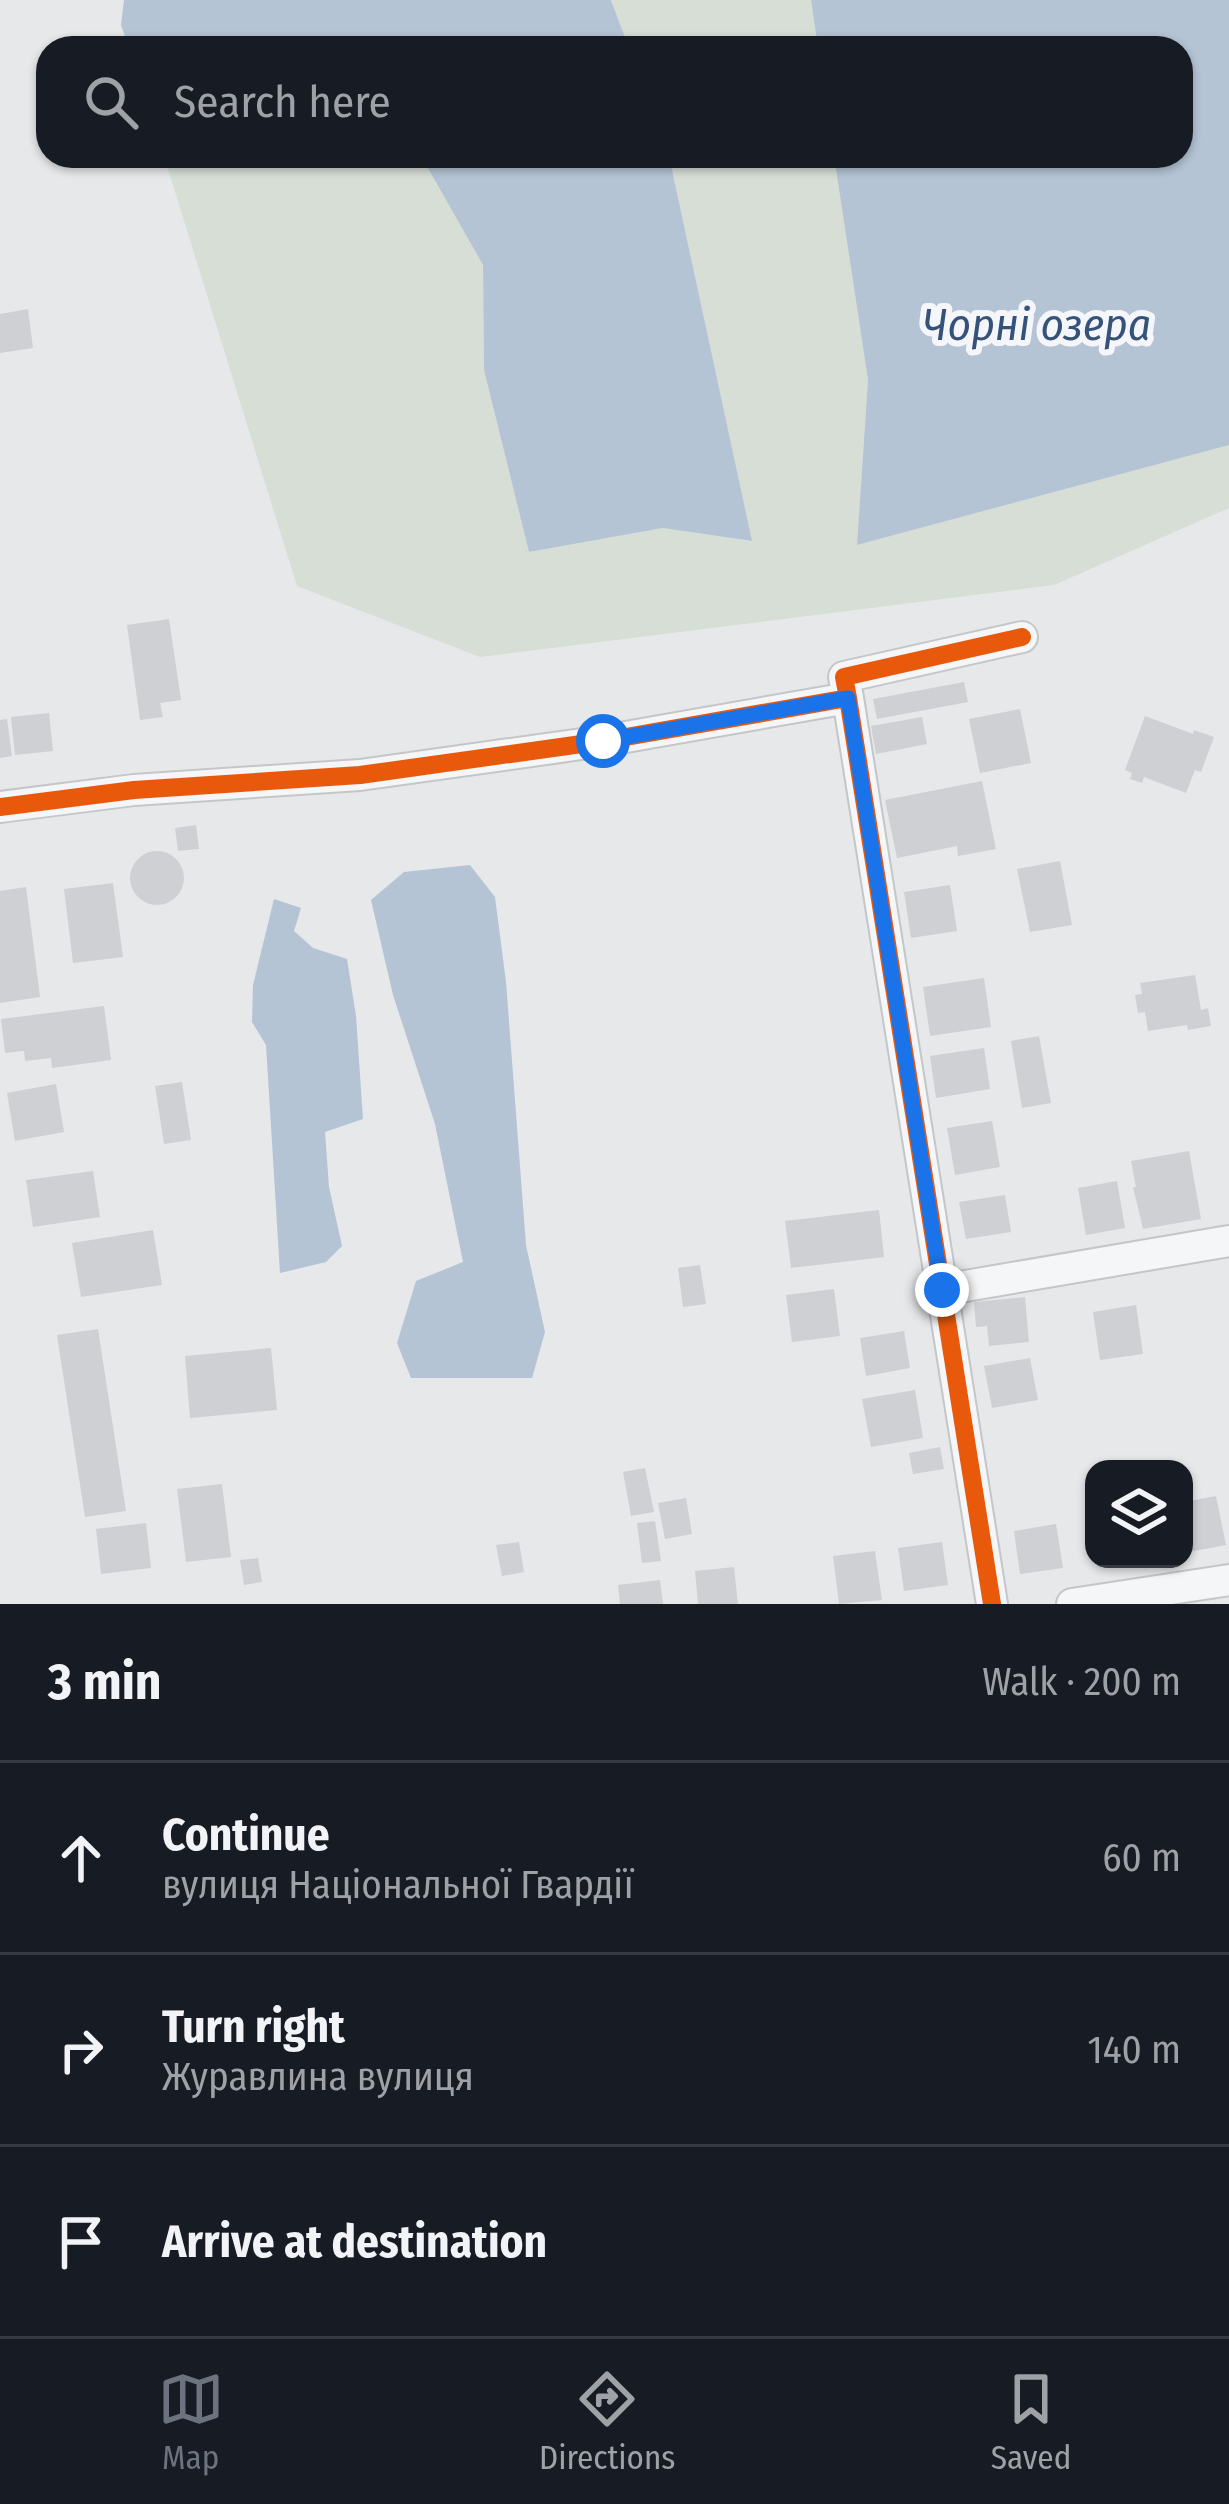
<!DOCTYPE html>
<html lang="en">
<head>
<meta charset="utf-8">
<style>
	:root { --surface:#171b24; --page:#20242c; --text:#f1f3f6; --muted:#9ea1a6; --line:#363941; --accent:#6c737f }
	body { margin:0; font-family:"Fira Sans Condensed",sans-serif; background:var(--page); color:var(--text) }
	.controls { position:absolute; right:36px; bottom:36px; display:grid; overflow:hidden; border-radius:24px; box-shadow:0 3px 9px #0004 }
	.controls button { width:108px; height:108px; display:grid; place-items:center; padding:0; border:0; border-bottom:3px solid var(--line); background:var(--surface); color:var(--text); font:60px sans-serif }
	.stop { position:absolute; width:36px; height:36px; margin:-27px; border:9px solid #1a73e8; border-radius:50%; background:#fff }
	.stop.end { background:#1a73e8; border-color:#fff; box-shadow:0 3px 12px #0008 }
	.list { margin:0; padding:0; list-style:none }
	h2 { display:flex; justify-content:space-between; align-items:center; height:156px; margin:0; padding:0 48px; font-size:51px }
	h2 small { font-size:39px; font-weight:400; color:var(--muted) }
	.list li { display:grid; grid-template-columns:78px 1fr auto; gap:36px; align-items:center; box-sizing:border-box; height:192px; padding:0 48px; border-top:3px solid var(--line) }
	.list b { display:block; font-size:45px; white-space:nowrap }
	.list p { margin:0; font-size:39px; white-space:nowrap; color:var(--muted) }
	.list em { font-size:39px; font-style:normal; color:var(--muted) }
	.icon { flex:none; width:66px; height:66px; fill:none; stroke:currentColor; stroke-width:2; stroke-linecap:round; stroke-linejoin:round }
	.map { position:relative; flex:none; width:1229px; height:1604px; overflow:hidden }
	.search { position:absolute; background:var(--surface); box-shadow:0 3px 9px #0004; left:36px; right:36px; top:36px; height:132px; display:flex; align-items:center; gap:30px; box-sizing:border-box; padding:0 42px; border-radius:36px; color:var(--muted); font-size:45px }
	.sheet { height:732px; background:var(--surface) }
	nav { display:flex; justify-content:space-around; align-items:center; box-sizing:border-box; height:168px; border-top:3px solid var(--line); background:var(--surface); font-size:33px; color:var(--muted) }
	nav a { display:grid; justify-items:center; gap:6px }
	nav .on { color:var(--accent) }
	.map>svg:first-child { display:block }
</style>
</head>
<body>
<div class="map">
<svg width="1229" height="1604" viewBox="0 0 1229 1604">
	<rect width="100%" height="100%" fill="#e6e8ea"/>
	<path fill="#d6ded6" d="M 611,0 L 811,0 L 818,48 L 629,48 Z
		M 164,156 L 421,156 L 483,265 L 484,370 L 529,552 L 664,528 L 751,541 L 669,156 L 834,156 L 868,380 L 857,545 L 1229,445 L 1229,508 L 1054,585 L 480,657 L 297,586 Z"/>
	<path fill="#b4c4d5" d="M 124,0 L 611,0 L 629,48 L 129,48 L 121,25 Z
		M 811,0 L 1229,0 L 1229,445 L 857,545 L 868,380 L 834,156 L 1181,156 L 1181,48 L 818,48 Z
		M 421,156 L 669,156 L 752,541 L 663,528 L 529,552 L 484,370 L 483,265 Z
		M 470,865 L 495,897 L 506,982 L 526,1245 L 545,1332 L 532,1378 L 411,1378 L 397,1343 L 416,1281 L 463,1262 L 435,1124 L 393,995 L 371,900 L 404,872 Z
		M 274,899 L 301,908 L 294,931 L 313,948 L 347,959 L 356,1016 L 363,1119 L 325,1132 L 329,1187 L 342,1246 L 326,1262 L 280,1273 L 266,1045 L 252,1022 L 253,985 Z"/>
	<path fill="#ced0d3" d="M 28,309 L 33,348 L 0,353 L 0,314 Z
		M 169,619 L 181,700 L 160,703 L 163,717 L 140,720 L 127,625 Z
		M 964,682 L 968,702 L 877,719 L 873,699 Z
		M 1020,709 L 1031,763 L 980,773 L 969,719 Z
		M 49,713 L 53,751 L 15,755 L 11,717 Z
		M 1145,716 L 1193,734 L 1194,730 L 1214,737 L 1201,772 L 1195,770 L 1186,793 L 1144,777 L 1142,783 L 1130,779 L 1132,773 L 1125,770 Z
		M 922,717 L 927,744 L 876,754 L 871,726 Z
		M 7,719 L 12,756 L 0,758 L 0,720 Z
		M 982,781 L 996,849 L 958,856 L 957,846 L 897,858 L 885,800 Z
		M 196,825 L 199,849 L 178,851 L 175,828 Z
		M130 878a27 27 0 1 1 54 0a27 27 0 1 1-54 0Z
		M 1060,861 L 1072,925 L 1030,932 L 1017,869 Z
		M 113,883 L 123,957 L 73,963 L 64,889 Z
		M 950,885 L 957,931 L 911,938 L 904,892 Z
		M 26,887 L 40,997 L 0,1003 L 0,891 Z
		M 1195,975 L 1201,1010 L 1208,1008 L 1211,1026 L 1188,1030 L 1187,1025 L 1148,1031 L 1145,1012 L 1138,1013 L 1135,995 L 1142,994 L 1140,983 Z
		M 984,978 L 991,1027 L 930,1036 L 923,987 Z
		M 104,1006 L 111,1060 L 52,1068 L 51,1058 L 25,1061 L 24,1051 L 5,1053 L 1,1019 Z
		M 1039,1036 L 1051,1103 L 1022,1108 L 1011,1041 Z
		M 984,1048 L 990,1089 L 936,1098 L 930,1056 Z
		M 182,1082 L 191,1140 L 164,1144 L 155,1086 Z
		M 56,1084 L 64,1132 L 15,1141 L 7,1093 Z
		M 992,1121 L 1000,1167 L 955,1175 L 947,1128 Z
		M 1189,1151 L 1201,1219 L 1143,1229 L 1133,1187 L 1136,1187 L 1131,1161 Z
		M 93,1171 L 100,1217 L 33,1227 L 26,1180 Z
		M 1117,1181 L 1125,1228 L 1086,1235 L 1078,1188 Z
		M 1005,1195 L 1011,1232 L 966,1239 L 959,1202 Z
		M 879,1210 L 884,1257 L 791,1268 L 785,1221 Z
		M 153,1230 L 162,1285 L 81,1297 L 72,1243 Z
		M 700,1265 L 706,1304 L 683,1307 L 678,1268 Z
		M 834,1289 L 840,1336 L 792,1342 L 786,1295 Z
		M 1025,1297 L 1029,1342 L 989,1346 L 987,1326 L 976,1327 L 974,1302 Z
		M 1136,1305 L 1143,1354 L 1100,1360 L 1093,1312 Z
		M 98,1329 L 126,1511 L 85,1517 L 57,1335 Z
		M 904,1331 L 910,1368 L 866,1376 L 860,1338 Z
		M 271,1348 L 277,1410 L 190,1418 L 185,1356 Z
		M 1030,1358 L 1038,1400 L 992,1408 L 984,1366 Z
		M 915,1390 L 923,1438 L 871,1447 L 862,1399 Z
		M 940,1447 L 944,1469 L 913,1474 L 909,1453 Z
		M 645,1468 L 654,1512 L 631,1516 L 623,1472 Z
		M 222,1484 L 231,1557 L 186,1562 L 177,1489 Z
		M 1216,1496 L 1226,1545 L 1184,1553 L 1184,1502 Z
		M 686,1498 L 692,1534 L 665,1539 L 658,1503 Z
		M 655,1521 L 661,1561 L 642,1563 L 637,1523 Z
		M 146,1523 L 151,1568 L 101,1574 L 96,1529 Z
		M 1056,1524 L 1063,1568 L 1020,1574 L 1014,1531 Z
		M 519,1542 L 524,1572 L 502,1576 L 496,1545 Z
		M 942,1542 L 948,1585 L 904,1591 L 898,1548 Z
		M 875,1551 L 882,1600 L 839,1604 L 833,1556 Z
		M 258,1558 L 262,1582 L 244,1585 L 240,1560 Z
		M 734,1567 L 738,1604 L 698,1604 L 695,1571 Z
		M 660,1580 L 663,1604 L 620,1604 L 618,1585 Z"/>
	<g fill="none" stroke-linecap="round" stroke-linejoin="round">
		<g stroke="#c4c6c8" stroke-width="34">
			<path id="minor" d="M 848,698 L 992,1604
				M 0,807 L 134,790 L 360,775 L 603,741 L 848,698 L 844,677 L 1022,637
				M 942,1290 L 1229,1241
				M 1072,1604 L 1229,1580"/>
		</g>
		<use href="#minor" stroke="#f5f6f7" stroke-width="30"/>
		<g stroke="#f4f6f9" stroke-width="26">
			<path id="cycleway" d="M 848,698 L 992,1604
				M 0,807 L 134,790 L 360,775 L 603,741 L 848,698 L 844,677 L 1022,637"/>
		</g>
		<use href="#cycleway" stroke="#e8590c" stroke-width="18"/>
	</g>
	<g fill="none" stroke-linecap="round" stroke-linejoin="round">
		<path stroke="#1a73e8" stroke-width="15" d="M 603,741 L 848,698 L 942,1290"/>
	</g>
	<g text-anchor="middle" stroke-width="12" stroke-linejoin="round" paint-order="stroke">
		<g font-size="45" font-style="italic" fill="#34527a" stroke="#f4f6f9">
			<text x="1037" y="340">Чорні озера</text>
		</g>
	</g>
</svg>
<div class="controls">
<button><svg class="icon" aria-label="layers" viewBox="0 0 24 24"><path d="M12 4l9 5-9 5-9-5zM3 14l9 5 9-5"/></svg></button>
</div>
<div class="stop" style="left:603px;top:741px"></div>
<div class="stop end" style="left:942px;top:1290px"></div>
<div class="search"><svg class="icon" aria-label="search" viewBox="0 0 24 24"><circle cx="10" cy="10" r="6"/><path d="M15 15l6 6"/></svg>Search here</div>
</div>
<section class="sheet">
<h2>3 min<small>Walk · 200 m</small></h2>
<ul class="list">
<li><svg class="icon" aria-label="ahead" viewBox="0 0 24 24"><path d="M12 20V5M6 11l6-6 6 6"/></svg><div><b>Continue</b><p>вулиця Національної Гвардії</p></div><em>60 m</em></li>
<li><svg class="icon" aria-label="right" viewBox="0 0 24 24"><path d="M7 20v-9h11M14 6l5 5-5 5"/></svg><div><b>Turn right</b><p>Журавлина вулиця</p></div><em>140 m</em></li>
<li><svg class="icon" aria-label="arrive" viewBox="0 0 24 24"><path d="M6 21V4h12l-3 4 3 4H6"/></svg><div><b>Arrive at destination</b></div></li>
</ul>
</section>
<nav>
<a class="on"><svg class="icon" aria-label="map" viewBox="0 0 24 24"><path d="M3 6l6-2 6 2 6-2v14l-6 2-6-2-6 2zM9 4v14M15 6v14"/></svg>Map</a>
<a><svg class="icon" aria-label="directions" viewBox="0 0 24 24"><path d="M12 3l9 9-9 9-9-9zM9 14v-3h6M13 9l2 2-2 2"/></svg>Directions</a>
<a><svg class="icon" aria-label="saved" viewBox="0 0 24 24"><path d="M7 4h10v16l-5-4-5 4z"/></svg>Saved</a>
</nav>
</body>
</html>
